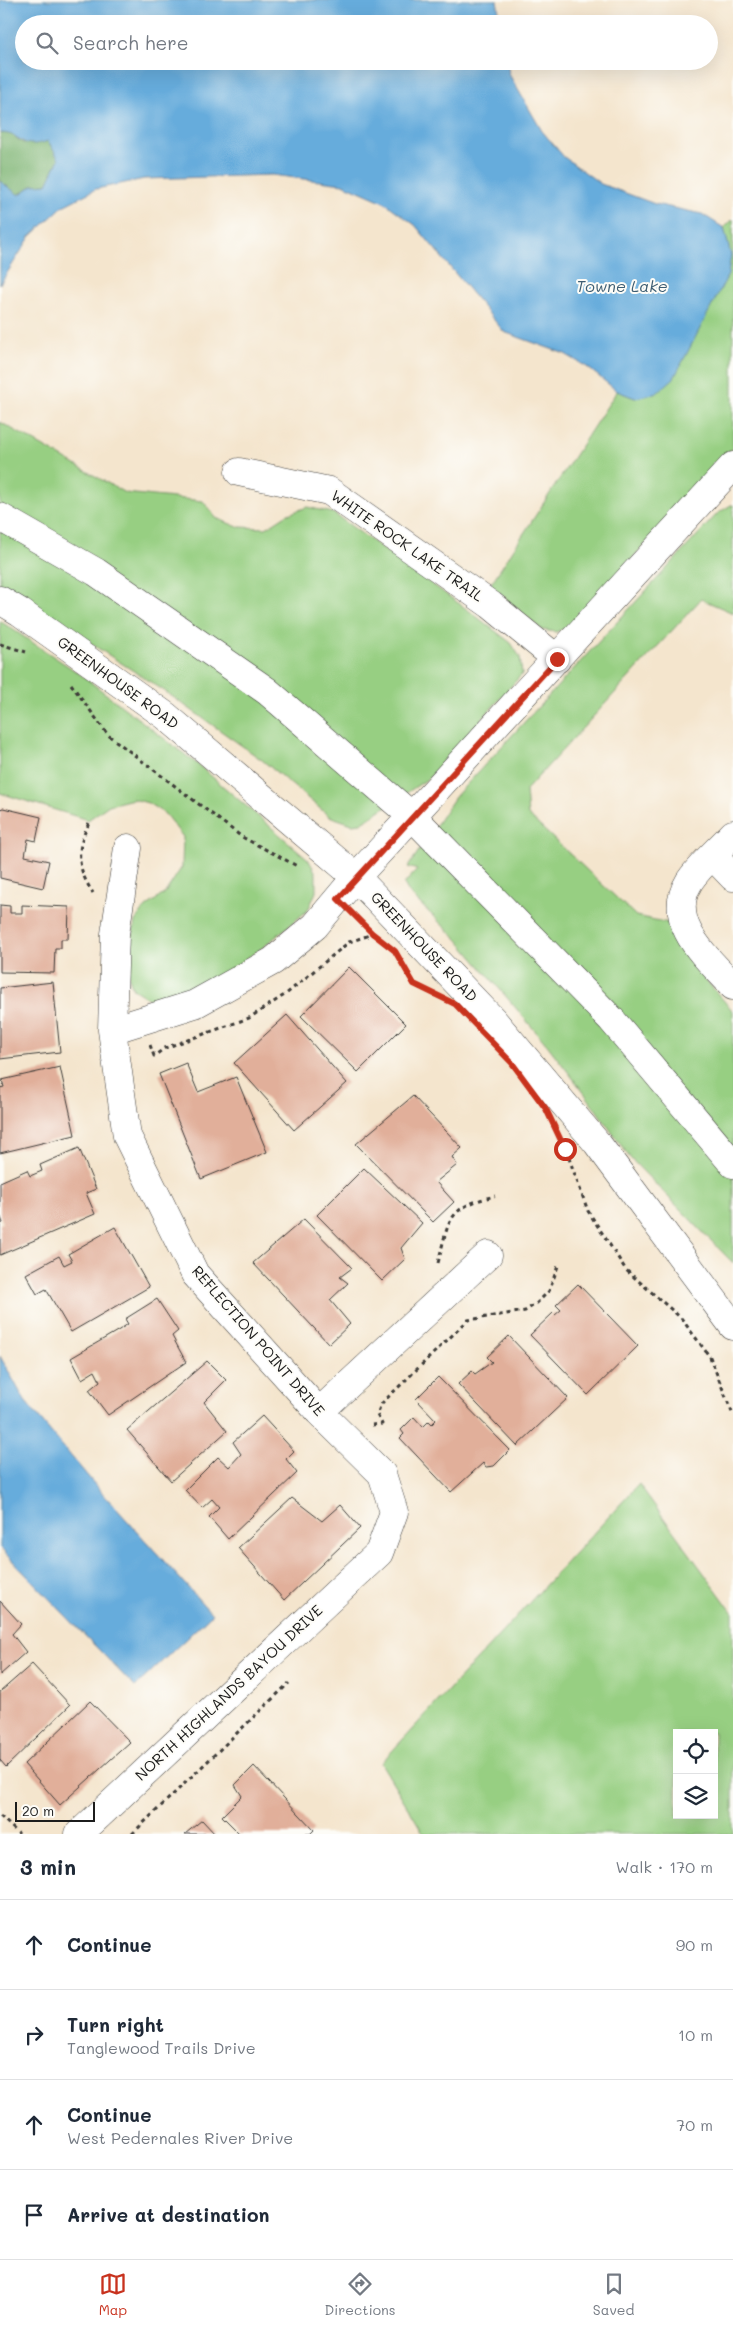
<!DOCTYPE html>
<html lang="en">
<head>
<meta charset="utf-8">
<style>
	:root { --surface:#fff; --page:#f2f2f3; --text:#1f2937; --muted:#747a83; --line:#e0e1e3; --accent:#c8321e }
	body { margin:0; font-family:Mali,sans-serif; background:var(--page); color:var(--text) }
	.controls { position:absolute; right:15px; bottom:15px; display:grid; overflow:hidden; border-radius:0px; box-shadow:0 5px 20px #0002 }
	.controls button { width:45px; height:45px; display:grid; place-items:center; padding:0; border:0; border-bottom:1px solid var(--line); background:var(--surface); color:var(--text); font:25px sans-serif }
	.scale { position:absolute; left:15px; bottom:12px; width:80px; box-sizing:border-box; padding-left:5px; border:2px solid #1c1c1c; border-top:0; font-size:14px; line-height:18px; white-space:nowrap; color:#1c1c1c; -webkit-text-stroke:4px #fdfcf7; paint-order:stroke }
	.stop { position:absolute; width:15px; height:15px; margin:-11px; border:4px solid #c8321e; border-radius:50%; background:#fff }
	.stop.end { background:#c8321e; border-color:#fff; box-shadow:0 1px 5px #0008 }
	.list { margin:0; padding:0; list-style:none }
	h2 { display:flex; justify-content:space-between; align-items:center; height:65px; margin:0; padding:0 20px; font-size:21px }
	h2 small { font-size:16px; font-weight:400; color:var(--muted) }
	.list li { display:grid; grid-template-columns:32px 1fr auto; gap:15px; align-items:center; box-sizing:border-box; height:90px; padding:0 20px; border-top:1px solid var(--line) }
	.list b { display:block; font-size:19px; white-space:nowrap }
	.list p { margin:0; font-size:16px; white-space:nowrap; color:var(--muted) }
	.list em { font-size:16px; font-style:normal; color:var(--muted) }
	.icon { flex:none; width:28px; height:28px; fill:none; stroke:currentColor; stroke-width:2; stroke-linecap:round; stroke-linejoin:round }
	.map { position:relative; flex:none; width:733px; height:1834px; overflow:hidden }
	.search { position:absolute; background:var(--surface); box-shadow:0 5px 20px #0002; left:15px; right:15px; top:15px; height:55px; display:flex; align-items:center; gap:12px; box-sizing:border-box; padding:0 18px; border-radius:28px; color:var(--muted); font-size:19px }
	.sheet { height:425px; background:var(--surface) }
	nav { display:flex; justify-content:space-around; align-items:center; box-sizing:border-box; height:70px; border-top:1px solid var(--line); background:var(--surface); font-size:14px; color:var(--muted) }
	nav a { display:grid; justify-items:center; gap:2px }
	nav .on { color:var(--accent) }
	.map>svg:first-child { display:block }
</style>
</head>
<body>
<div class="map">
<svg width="733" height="1834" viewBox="0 0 733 1834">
	<rect width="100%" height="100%" fill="#fdfcf7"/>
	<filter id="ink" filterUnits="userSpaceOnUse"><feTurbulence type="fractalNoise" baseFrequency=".02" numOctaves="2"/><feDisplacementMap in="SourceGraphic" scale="10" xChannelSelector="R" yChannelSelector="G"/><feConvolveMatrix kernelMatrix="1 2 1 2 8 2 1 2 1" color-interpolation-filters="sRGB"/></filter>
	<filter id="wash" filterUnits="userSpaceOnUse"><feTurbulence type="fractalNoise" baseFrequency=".0096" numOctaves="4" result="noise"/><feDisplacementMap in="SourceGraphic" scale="20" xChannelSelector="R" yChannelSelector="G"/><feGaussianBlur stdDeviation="1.12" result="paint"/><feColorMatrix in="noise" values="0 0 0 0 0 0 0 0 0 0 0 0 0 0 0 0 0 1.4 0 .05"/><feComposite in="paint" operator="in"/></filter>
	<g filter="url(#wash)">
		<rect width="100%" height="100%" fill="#f4e5cd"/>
		<path fill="#97cf82" stroke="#5a764f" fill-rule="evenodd" d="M 733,219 L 733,448 L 571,626 L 556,632 L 542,630 L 490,585 L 617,391 L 635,398 L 657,393 L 731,255 L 724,228 Z
			M 0,422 L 125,493 L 203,501 L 216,518 L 238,527 L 266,528 L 286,515 L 307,507 L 333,513 L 468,610 L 511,643 L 520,657 L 522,674 L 429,778 L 361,823 L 352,824 L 329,816 L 262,760 L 163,690 L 0,585 Z
			M 731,505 L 733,505 L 733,613 L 701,599 L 526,790 L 528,815 L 636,916 L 674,924 L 679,944 L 694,967 L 733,1011 L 733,1263 L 630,1158 L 585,1094 L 548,1046 L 458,940 L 410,894 L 404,884 L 417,870 L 408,867 L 455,797 L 718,513 Z
			M 0,621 L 80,674 L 196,763 L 308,859 L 316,873 L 316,892 L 308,910 L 261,949 L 218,977 L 167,999 L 149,999 L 133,989 L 127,972 L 135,921 L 146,907 L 165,893 L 182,867 L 183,837 L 165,814 L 148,803 L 133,799 L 109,805 L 88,820 L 0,793 Z
			M 639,1484 L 733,1613 L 733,1834 L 424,1834 L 381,1763 ZM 677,1733 L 714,1733 L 714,1815 L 677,1815 Z"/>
		<path fill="#79b270" stroke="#4a6746" d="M 0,133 L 11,134 L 23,143 L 48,141 L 59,159 L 47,184 L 33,185 L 18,195 L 0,181 Z"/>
		<path fill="#66acdc" stroke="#41647c" d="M 0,0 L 497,0 L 501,24 L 24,24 L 24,61 L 507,61 L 509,74 L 542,131 L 564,157 L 601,184 L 655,204 L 702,214 L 724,228 L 731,255 L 728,275 L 674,378 L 657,393 L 635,398 L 617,391 L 587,367 L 565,354 L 504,332 L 415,225 L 384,202 L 343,184 L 272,175 L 144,179 L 96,189 L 63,206 L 30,237 L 0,284 L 0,181 L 19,195 L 33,185 L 47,184 L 59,159 L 48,141 C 18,151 24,133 0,133 Z
			M 0,1356 L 25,1401 L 96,1486 L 212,1614 L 135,1687 L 0,1548 Z"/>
		<g id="blocks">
			<path fill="#e1af9a" d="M 3,808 L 41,817 L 36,841 L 28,839 L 25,856 L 49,861 L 43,888 L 0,878 L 0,809 Z
				M 0,905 L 10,906 L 10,913 L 22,913 L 22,905 L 69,907 L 68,939 L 61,939 L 61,948 L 55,948 L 54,973 L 0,972 Z
				M 349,967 L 406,1024 L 358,1072 L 301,1016 Z
				M 53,982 L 60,1052 L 0,1059 L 0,988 Z
				M 287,1015 L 347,1083 L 294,1130 L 234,1063 Z
				M 186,1063 L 198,1092 L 236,1077 L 267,1152 L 201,1179 L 159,1074 Z
				M 60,1067 L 75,1135 L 0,1153 L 0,1088 L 4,1087 L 2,1080 Z
				M 413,1096 L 462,1148 L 452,1157 L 457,1165 L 436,1182 L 454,1202 L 433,1222 L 356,1144 Z
				M 79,1148 L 96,1189 L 86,1193 L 95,1214 L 0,1255 L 0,1224 L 3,1223 L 0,1215 L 0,1182 L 27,1170 L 30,1176 L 42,1171 L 40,1165 Z
				M 364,1168 L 422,1223 L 401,1248 L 405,1259 L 382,1281 L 317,1215 Z
				M 304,1219 L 352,1268 L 340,1277 L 348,1283 L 330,1300 L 350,1324 L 329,1344 L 253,1263 Z
				M 115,1227 L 149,1287 L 71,1332 L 46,1289 L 37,1294 L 26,1274 L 59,1256 L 64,1265 L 72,1261 L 68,1254 Z
				M 578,1284 L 638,1346 L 588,1395 L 530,1335 L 553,1313 L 555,1315 L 561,1310 L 556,1305 Z
				M 157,1299 L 178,1331 L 172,1336 L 186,1362 L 108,1415 L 89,1390 L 100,1381 L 95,1371 L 82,1379 L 71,1358 L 119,1330 L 128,1324 L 125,1319 Z
				M 509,1336 L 568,1398 L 517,1446 L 458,1384 L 472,1371 L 475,1374 L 492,1362 L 487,1357 Z
				M 207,1361 L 226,1380 L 204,1402 L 227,1431 L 171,1481 L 127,1430 Z
				M 438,1377 L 510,1450 L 494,1466 L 486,1467 L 483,1463 L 451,1492 L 400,1438 L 404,1434 L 401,1430 L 414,1417 L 423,1427 L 429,1421 L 432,1424 L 436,1420 L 416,1399 Z
				M 262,1416 L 294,1451 L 286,1459 L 297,1473 L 228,1539 L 209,1517 L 219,1507 L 212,1499 L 202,1508 L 185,1490 L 218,1457 L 229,1467 L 241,1454 L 233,1442 Z
				M 292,1498 L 322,1521 L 340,1505 L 360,1528 L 284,1600 L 238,1548 Z
				M 0,1601 L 21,1624 L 12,1634 L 26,1652 L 0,1675 Z
				M 32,1664 L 70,1705 L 6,1767 L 0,1760 L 0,1692 Z
				M 90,1701 L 130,1742 L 60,1805 L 24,1764 Z
				M 254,1766 L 314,1830 L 310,1834 L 240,1834 L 222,1816 L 242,1796 L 235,1785 Z
				M 202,1820 L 215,1834 L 185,1834 Z"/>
		</g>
	</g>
	<g filter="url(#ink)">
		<use href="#blocks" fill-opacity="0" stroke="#3c3a37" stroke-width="1"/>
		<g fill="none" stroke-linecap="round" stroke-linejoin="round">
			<g stroke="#3c3a37" stroke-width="29">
				<path id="street" d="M 239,472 L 329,491 L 491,605 L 557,659
					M 733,834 C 721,847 698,867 689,882 C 664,923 708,958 733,986
					M 713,856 L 733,877
					M 112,1030 L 195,1004 L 273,961 L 315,926 L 356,877 L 733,466
					M 319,1412 L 488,1255
					M 79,1834 L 379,1553 L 394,1512 L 382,1474 L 319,1412 L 195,1274 L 127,1136 L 112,1030 L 115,934 L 128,848"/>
			</g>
			<g stroke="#3c3a37" stroke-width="29">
				<path id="secondary" d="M 0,517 L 96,572 L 267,691 L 413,817 L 611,1019 L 733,1164
					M 0,600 L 20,612 L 166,716 L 356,877 L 493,1020 L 597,1143 L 733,1326"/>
			</g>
			<path stroke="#3c3a37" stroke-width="3" stroke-dasharray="4 4" stroke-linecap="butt" d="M 0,644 L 26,652
				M 71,684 L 108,735 L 242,837 L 299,867
				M 89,823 C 76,850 76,867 93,893
				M 408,974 L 414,984 L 422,988
				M 150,1045 L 154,1056 L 165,1048 L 249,1018 L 286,994 L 349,942 L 373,934
				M 566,1150 L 588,1211 L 626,1270 L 681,1318 L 710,1357 L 733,1415
				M 438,1263 C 449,1220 447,1207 495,1196
				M 372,1425 L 382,1424 L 377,1415 L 381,1404 L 468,1320 L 525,1311 L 537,1303 L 549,1291 L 558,1266
				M 0,1816 L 19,1834
				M 132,1834 L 289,1683"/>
			<use href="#street" stroke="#fff" stroke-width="28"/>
			<use href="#secondary" stroke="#fff" stroke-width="28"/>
		</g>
	</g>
	<g fill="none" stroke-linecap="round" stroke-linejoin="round" filter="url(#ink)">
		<path stroke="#c8321e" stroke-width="6" d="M 557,659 L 338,899 L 372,933 L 395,951 L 414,984 L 455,1004 L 512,1063 L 546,1109 L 565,1149"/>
	</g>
	<g text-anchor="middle" stroke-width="4" stroke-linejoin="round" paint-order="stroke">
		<g font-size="15" fill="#1c1c1c" stroke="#fdfcf7">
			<text transform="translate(407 546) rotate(35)" y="5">WHITE ROCK LAKE TRAIL</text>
			<text transform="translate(118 683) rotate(36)" y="5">GREENHOUSE ROAD</text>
			<text transform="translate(424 947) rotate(46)" y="5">GREENHOUSE ROAD</text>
			<text transform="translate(258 1341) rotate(49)" y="5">REFLECTION POINT DRIVE</text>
			<text transform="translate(229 1693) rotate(-43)" y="5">NORTH HIGHLANDS BAYOU DRIVE</text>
		</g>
		<g font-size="16" font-style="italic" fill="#3d5d72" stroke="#fdfcf7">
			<text x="622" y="292">Towne Lake</text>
		</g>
	</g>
</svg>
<div class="controls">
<button><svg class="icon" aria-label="locate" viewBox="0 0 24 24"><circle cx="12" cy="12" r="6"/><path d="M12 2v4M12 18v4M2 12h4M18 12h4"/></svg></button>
<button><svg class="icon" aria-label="layers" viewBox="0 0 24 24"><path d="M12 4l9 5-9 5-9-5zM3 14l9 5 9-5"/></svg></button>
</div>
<div class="scale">20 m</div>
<div class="stop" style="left:565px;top:1149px"></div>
<div class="stop end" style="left:557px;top:659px"></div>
<div class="search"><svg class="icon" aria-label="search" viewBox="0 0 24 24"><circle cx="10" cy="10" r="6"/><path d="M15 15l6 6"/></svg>Search here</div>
</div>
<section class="sheet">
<h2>3 min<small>Walk · 170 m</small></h2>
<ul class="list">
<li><svg class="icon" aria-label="ahead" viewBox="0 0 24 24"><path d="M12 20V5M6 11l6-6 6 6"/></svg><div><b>Continue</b></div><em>90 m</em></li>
<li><svg class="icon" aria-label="right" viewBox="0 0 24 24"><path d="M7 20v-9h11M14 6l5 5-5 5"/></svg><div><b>Turn right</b><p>Tanglewood Trails Drive</p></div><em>10 m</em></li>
<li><svg class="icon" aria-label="ahead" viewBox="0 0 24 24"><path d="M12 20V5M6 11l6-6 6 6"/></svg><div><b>Continue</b><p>West Pedernales River Drive</p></div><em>70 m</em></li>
<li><svg class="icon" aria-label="arrive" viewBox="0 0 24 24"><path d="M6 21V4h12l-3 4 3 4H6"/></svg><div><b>Arrive at destination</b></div></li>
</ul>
</section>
<nav>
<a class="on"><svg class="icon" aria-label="map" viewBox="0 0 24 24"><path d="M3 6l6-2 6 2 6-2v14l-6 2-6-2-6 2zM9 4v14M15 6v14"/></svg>Map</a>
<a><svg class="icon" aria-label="directions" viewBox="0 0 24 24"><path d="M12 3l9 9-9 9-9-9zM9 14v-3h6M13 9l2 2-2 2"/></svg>Directions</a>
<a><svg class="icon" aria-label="saved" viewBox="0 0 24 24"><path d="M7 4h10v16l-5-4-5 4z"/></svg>Saved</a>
</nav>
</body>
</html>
